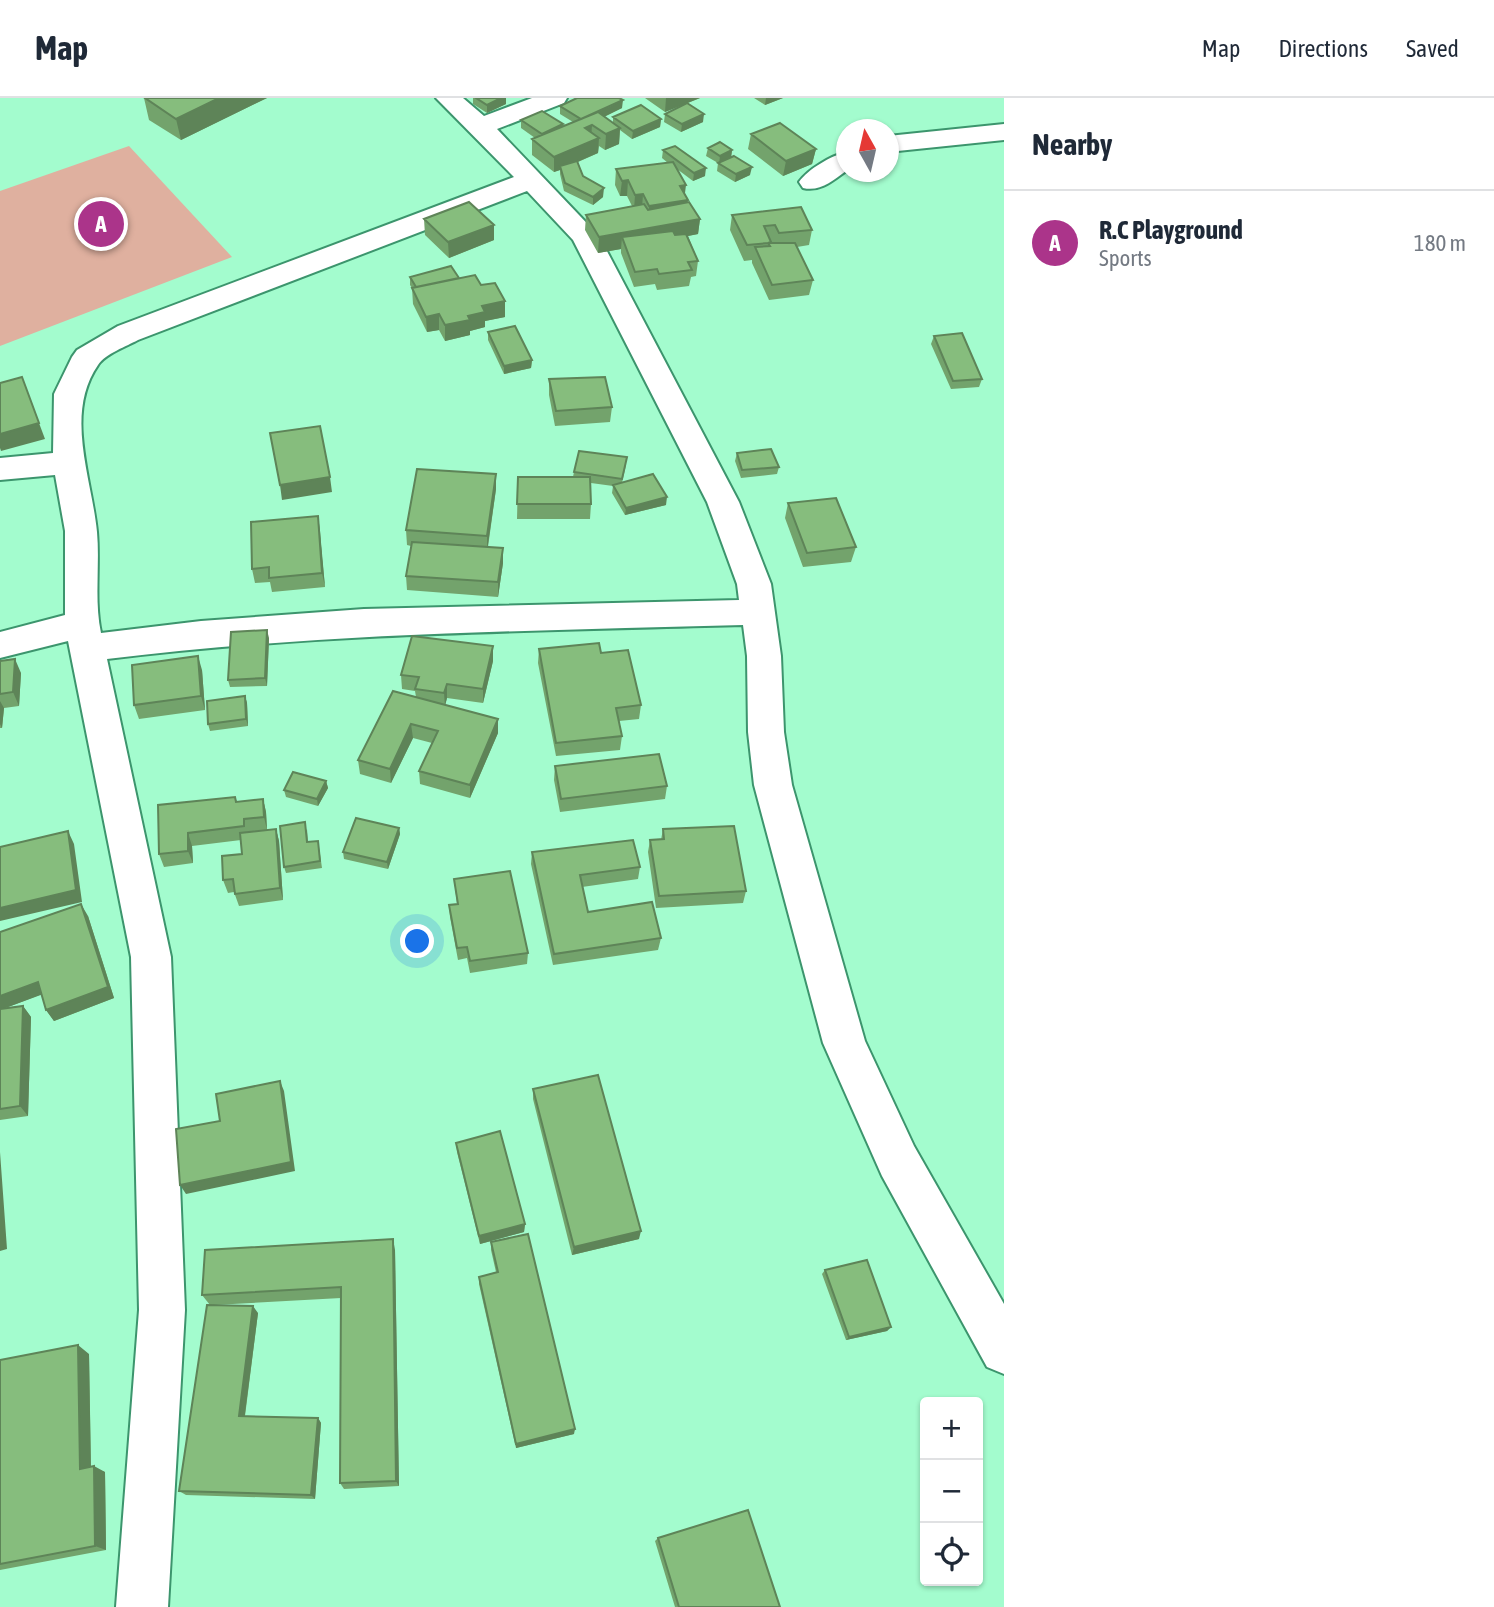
<!DOCTYPE html>
<html lang="en">
<head>
<meta charset="utf-8">
<style>
	:root { --surface:#fff; --page:#f6f6f7; --text:#1f2937; --muted:#747a83; --line:#e0e1e3; --accent:#ab348a }
	body { margin:0; font-family:"Asap Condensed",sans-serif; background:var(--page); color:var(--text) }
	.controls { position:absolute; right:21px; bottom:21px; display:grid; overflow:hidden; border-radius:7px; box-shadow:0 2px 5px #0004 }
	.controls button { width:63px; height:63px; display:grid; place-items:center; padding:0; border:0; border-bottom:2px solid var(--line); background:var(--surface); color:var(--text); font:35px sans-serif }
	.compass { position:absolute; left:836px; top:21px; width:63px; height:63px; border-radius:50%; background:var(--surface); box-shadow:0 2px 5px #0004; rotate:352deg }
	.you { position:absolute; left:418px; top:844px; width:24px; height:24px; margin:-18px; border:5px solid #fff; border-radius:50%; background:#1a73e8; box-shadow:0 0 0 10px #1a73e833 }
	.badge { display:grid; place-items:center; width:46px; height:46px; border-radius:50%; background:var(--accent); color:#fff; font-size:23px; font-weight:700 }
	.pin { position:absolute; translate:-50% -50%; border:4px solid #fff; box-shadow:0 2px 7px #0006 }
	.list { margin:0; padding:0; list-style:none }
	h2 { display:flex; justify-content:space-between; align-items:center; height:91px; margin:0; padding:0 28px; font-size:30px }
	h2 small { font-size:23px; font-weight:400; color:var(--muted) }
	.list li { display:grid; grid-template-columns:46px 1fr auto; gap:21px; align-items:center; box-sizing:border-box; height:105px; padding:0 28px; border-top:2px solid var(--line) }
	.list b { display:block; font-size:26px; white-space:nowrap }
	.list p { margin:0; font-size:23px; white-space:nowrap; color:var(--muted) }
	.list em { font-size:23px; font-style:normal; color:var(--muted) }
	.icon { flex:none; width:38px; height:38px; fill:none; stroke:currentColor; stroke-width:2; stroke-linecap:round; stroke-linejoin:round }
	.map { position:relative; flex:none; width:1004px; height:1509px; overflow:hidden }
	header { display:flex; align-items:center; gap:42px; box-sizing:border-box; height:98px; padding:0 35px; background:var(--surface); border-bottom:2px solid var(--line) }
	header strong { font-size:33px }
	nav { display:flex; gap:38px; margin-inline-start:auto; font-size:24px }
	main { display:flex }
	aside { flex:1; background:var(--surface) }
	.map>svg:first-child { display:block }
</style>
</head>
<body>
<header>
<strong>Map</strong>
<nav><a>Map</a><a>Directions</a><a>Saved</a></nav>
</header>
<main>
<div class="map">
<svg width="1004" height="1509" viewBox="0 0 1004 1509">
	<rect width="100%" height="100%" fill="#a3fcce"/>
	<path fill="#dfb09f" d="M 129,48 L 232,159 L 0,248 L 0,93 Z"/>
	<g fill="none" stroke-linecap="round" stroke-linejoin="round">
		<g stroke="#3c956d" stroke-width="4">
			<path id="minor" d="M 436,0 L 463,0 L 484,18 L 532,0 L 567,0 L 564,5 L 497,31 L 599,138 L 739,404 L 771,486 L 781,558 L 784,634 L 792,687 L 865,943 L 914,1048 L 1004,1206 L 1004,1276 L 987,1269 L 882,1078 L 823,945 L 754,687 L 748,634 L 747,558 L 743,527 C 530,533 318,535 107,561 L 171,859 L 185,1212 L 168,1509 L 116,1509 L 139,1212 L 131,859 L 68,543 L 0,560 L 0,534 L 65,517 L 65,433 L 55,377 L 0,382 L 0,360 L 53,355 L 54,296 L 72,259 L 77,252 L 118,228 L 514,79 ZM 527,93 L 573,142 L 707,404 L 737,486 L 739,502 L 364,511 L 201,523 L 101,535 C 94,502 100,467 97,434 C 92,381 64,316 98,267 C 105,256 127,248 138,242 Z
				M 1004,26 L 1004,42 L 888,54 L 888,38 Z
				M 846,54 L 846,73 C 832,83 820,94 803,90 L 799,84 C 808,71 831,58 846,54 Z"/>
		</g>
		<use href="#minor" fill="#fff" fill-rule="evenodd"/>
	</g>
	<path fill="#73a36c" d="M 144,0 L 267,0 L 181,42 L 149,22 Z
		M 473,0 L 506,0 L 506,6 L 487,15 L 473,6 Z
		M 645,0 L 700,0 L 665,14 Z
		M 754,0 L 783,0 L 765,7 Z
		M 560,8 L 622,10 L 604,19 L 613,25 L 613,19 L 661,21 L 660,29 L 632,41 L 620,32 L 619,46 L 605,52 L 599,48 L 598,55 L 578,64 L 583,78 L 603,99 L 593,107 L 564,93 L 560,76 L 560,72 L 554,74 L 532,57 L 532,41 L 535,40 L 521,30 L 521,22 L 563,26 L 563,28 L 573,24 L 560,16 Z
		M 665,16 L 703,24 L 681,34 L 664,24 Z
		M 751,36 L 816,51 L 812,66 L 783,78 L 748,51 Z
		M 708,50 L 732,52 L 731,59 L 750,77 L 735,84 L 717,73 L 718,65 L 706,58 Z
		M 663,52 L 705,78 L 693,83 L 677,71 L 687,105 L 700,121 L 698,136 L 688,138 L 698,163 L 696,178 L 691,179 L 689,188 L 657,192 L 655,186 L 634,189 L 621,155 L 621,151 L 598,155 L 585,132 L 586,117 L 632,108 L 627,98 L 620,98 L 615,87 L 616,71 L 668,65 L 662,60 Z
		M 732,117 L 812,132 L 809,147 L 797,149 L 813,182 L 809,197 L 769,202 L 752,165 L 752,162 L 744,163 L 730,132 Z
		M 424,121 L 494,127 L 494,142 L 449,160 L 425,137 Z
		M 410,179 L 459,180 L 481,187 L 505,203 L 505,219 L 485,223 L 485,229 L 470,233 L 470,237 L 445,243 L 439,232 L 427,234 L 413,206 L 412,190 L 410,187 Z
		M 488,234 L 532,262 L 531,270 L 504,276 L 488,242 Z
		M 934,238 L 982,281 L 979,289 L 951,291 L 931,246 Z
		M 549,281 L 612,309 L 610,324 L 555,328 L 549,297 Z
		M 737,355 L 779,369 L 777,376 L 741,380 L 735,363 Z
		M 626,367 L 622,385 L 666,407 L 625,417 L 612,395 L 613,388 L 591,385 L 591,406 L 590,421 L 517,421 L 518,379 L 573,379 L 574,374 Z
		M 496,376 L 496,391 L 488,449 L 503,465 L 498,499 L 407,492 L 406,478 L 411,448 L 407,447 L 406,432 Z
		M 788,405 L 856,449 L 851,464 L 803,469 L 785,420 Z
		M 318,418 L 325,489 L 272,494 L 270,484 L 255,485 L 252,471 Z
		M 269,540 L 267,588 L 230,589 L 228,582 Z
		M 539,551 L 601,555 L 641,607 L 639,621 L 619,623 L 622,638 L 620,652 L 556,658 L 538,565 Z
		M 0,563 L 21,575 L 19,608 L 4,610 L 2,630 L 0,630 Z
		M 493,563 L 483,605 L 447,600 L 445,607 L 498,635 L 470,700 L 420,686 L 419,673 L 432,645 L 413,640 L 391,685 L 360,676 L 358,662 L 416,599 L 415,593 L 402,591 L 401,577 Z
		M 202,572 L 205,612 L 139,621 L 134,607 Z
		M 245,598 L 247,605 L 248,628 L 210,633 L 208,626 Z
		M 555,668 L 667,688 L 665,701 L 560,714 L 554,682 Z
		M 326,683 L 328,690 L 318,708 L 286,699 L 284,692 Z
		M 235,699 L 237,704 L 263,701 L 266,714 L 267,732 L 276,731 L 279,743 L 283,802 L 239,808 L 234,794 L 228,795 L 223,782 L 242,756 L 241,742 L 192,748 L 193,765 L 164,769 L 159,756 Z
		M 399,730 L 400,736 L 388,771 L 344,761 L 343,754 Z
		M 307,731 L 308,744 L 319,749 L 322,770 L 286,775 L 284,769 Z
		M 663,731 L 746,793 L 743,805 L 656,810 L 648,754 L 650,742 L 661,742 Z
		M 532,754 L 640,769 L 638,781 L 582,789 L 588,814 L 661,840 L 658,852 L 553,867 L 531,766 Z
		M 454,781 L 528,855 L 527,866 L 470,875 L 467,860 L 458,862 L 450,819 L 449,807 L 457,806 Z
		M 88,818 L 114,900 L 54,923 L 46,912 L 42,896 L 3,911 L 23,908 L 31,919 L 28,1018 L 0,1022 L 0,834 Z
		M 533,991 L 639,1141 L 572,1157 L 533,1001 Z
		M 456,1045 L 525,1126 L 524,1134 L 480,1146 L 457,1054 Z
		M 491,1144 L 574,1336 L 516,1350 L 479,1186 L 479,1179 L 496,1174 L 491,1152 Z
		M 395,1152 L 399,1388 L 344,1391 L 340,1385 L 341,1200 L 214,1207 L 258,1215 L 245,1318 L 318,1320 L 321,1325 L 315,1401 L 186,1397 L 179,1393 L 210,1207 L 202,1197 Z
		M 825,1172 L 891,1229 L 887,1233 L 846,1242 L 822,1176 Z
		M 89,1256 L 91,1369 L 105,1374 L 106,1452 L 0,1472 L 0,1262 Z
		M 658,1440 L 780,1509 L 675,1509 L 655,1443 Z"/>
	<path fill="#5e8458" d="M 219,0 L 267,0 L 181,42 L 176,21 Z
		M 501,0 L 506,0 L 506,6 L 487,15 L 487,7 Z
		M 666,0 L 700,0 L 665,14 Z
		M 766,0 L 783,0 L 765,7 Z
		M 623,2 L 622,10 L 581,30 L 582,22 Z
		M 704,16 L 703,24 L 681,34 L 682,26 Z
		M 661,21 L 660,29 L 632,41 L 633,33 Z
		M 592,27 L 591,42 L 585,30 Z
		M 620,30 L 619,46 L 605,52 L 606,36 Z
		M 599,40 L 598,55 L 561,71 L 560,68 L 560,72 L 554,74 L 554,59 Z
		M 816,51 L 812,66 L 783,78 L 786,63 Z
		M 732,52 L 731,60 L 719,66 L 720,58 Z
		M 752,69 L 750,77 L 735,84 L 736,76 Z
		M 706,70 L 705,78 L 693,83 L 694,75 Z
		M 628,82 L 627,98 L 620,98 L 622,83 Z
		M 686,87 L 684,103 L 680,88 Z
		M 604,90 L 603,99 L 593,107 L 593,99 Z
		M 643,96 L 642,111 L 634,112 L 635,97 Z
		M 688,102 L 686,118 L 648,123 L 649,108 Z
		M 700,121 L 698,136 L 626,150 L 622,139 L 621,151 L 598,155 L 599,139 Z
		M 494,127 L 494,142 L 449,160 L 448,144 Z
		M 505,203 L 505,219 L 485,223 L 485,229 L 470,233 L 470,237 L 445,243 L 445,227 L 468,218 L 482,208 Z
		M 439,216 L 439,232 L 427,234 L 426,219 Z
		M 532,262 L 531,270 L 504,276 L 504,268 Z
		M 39,325 L 45,341 L 1,353 L 0,350 L 0,336 Z
		M 496,376 L 496,391 L 487,453 L 487,438 Z
		M 330,379 L 332,394 L 282,402 L 280,387 Z
		M 667,399 L 666,407 L 625,417 L 626,410 Z
		M 318,418 L 320,433 L 325,489 L 322,475 Z
		M 503,450 L 503,465 L 498,499 L 498,484 Z
		M 267,532 L 269,540 L 267,588 L 265,580 Z
		M 493,548 L 493,563 L 483,605 L 483,591 Z
		M 198,558 L 202,572 L 205,612 L 201,598 Z
		M 15,561 L 21,575 L 19,608 L 13,594 Z
		M 447,586 L 447,600 L 445,608 L 444,595 Z
		M 245,598 L 247,605 L 248,628 L 246,621 Z
		M 0,603 L 4,610 L 2,630 L 0,626 Z
		M 498,621 L 498,635 L 470,700 L 470,687 Z
		M 411,626 L 413,640 L 391,685 L 390,671 Z
		M 326,683 L 328,690 L 318,708 L 317,701 Z
		M 263,701 L 266,714 L 267,732 L 264,719 Z
		M 399,730 L 400,736 L 388,771 L 387,764 Z
		M 276,731 L 279,743 L 283,802 L 280,790 Z
		M 68,733 L 74,746 L 82,804 L 0,823 L 0,810 Z
		M 188,735 L 192,748 L 193,765 L 188,753 Z
		M 81,806 L 88,818 L 114,900 L 54,923 L 46,912 Z
		M 38,884 L 46,895 L 0,912 L 0,898 Z
		M 23,908 L 31,919 L 28,1018 L 20,1008 Z
		M 280,983 L 284,993 L 295,1073 L 186,1096 L 180,1087 Z
		M 0,1054 L 7,1151 L 0,1153 Z
		M 525,1126 L 524,1134 L 480,1146 L 479,1138 Z
		M 641,1133 L 639,1141 L 572,1157 L 574,1149 Z
		M 393,1141 L 395,1152 L 399,1388 L 396,1383 Z
		M 253,1208 L 258,1215 L 244,1323 L 239,1318 Z
		M 891,1229 L 887,1233 L 846,1242 L 849,1239 Z
		M 78,1247 L 89,1256 L 91,1377 L 80,1371 Z
		M 318,1320 L 321,1325 L 315,1401 L 311,1397 Z
		M 575,1331 L 574,1336 L 516,1350 L 516,1346 Z
		M 94,1368 L 105,1374 L 106,1452 L 95,1448 Z"/>
	<path fill="#86bd7d" stroke="#5e8458" stroke-width="2" d="M 145,0 L 219,0 L 176,21 Z
		M 476,0 L 501,0 L 487,7 Z
		M 577,0 L 619,0 L 623,2 L 581,21 L 560,8 Z
		M 687,5 L 704,16 L 682,26 L 665,16 Z
		M 641,7 L 661,21 L 633,33 L 613,19 Z
		M 542,13 L 563,26 L 542,36 L 521,22 Z
		M 598,14 L 620,30 L 606,36 L 592,27 L 585,30 L 599,40 L 554,59 L 532,41 Z
		M 780,25 L 816,51 L 786,63 L 751,36 Z
		M 720,44 L 732,52 L 720,58 L 708,50 Z
		M 675,48 L 706,70 L 694,75 L 663,52 Z
		M 734,58 L 752,69 L 736,76 L 718,65 Z
		M 577,63 L 583,78 L 604,90 L 593,99 L 565,85 L 560,68 Z
		M 673,64 L 686,87 L 680,88 L 688,102 L 649,108 L 643,96 L 635,97 L 628,82 L 622,83 L 616,71 Z
		M 469,104 L 494,127 L 448,144 L 424,121 Z
		M 689,104 L 700,121 L 599,139 L 586,117 L 644,106 L 648,112 Z
		M 801,109 L 812,132 L 779,135 L 775,127 L 764,128 L 771,144 L 768,145 L 795,145 L 813,182 L 772,187 L 755,149 L 770,148 L 768,145 L 747,147 L 732,117 Z
		M 673,133 L 675,137 L 686,136 L 698,163 L 688,164 L 692,172 L 659,176 L 657,171 L 635,174 L 622,139 Z
		M 451,168 L 459,180 L 416,189 L 410,179 Z
		M 475,177 L 481,187 L 495,185 L 505,203 L 482,208 L 485,214 L 468,218 L 470,222 L 445,227 L 439,216 L 426,219 L 412,190 Z
		M 515,228 L 532,262 L 504,268 L 488,234 Z
		M 962,235 L 982,281 L 953,283 L 934,238 Z
		M 22,279 L 39,325 L 0,336 L 0,285 Z
		M 605,279 L 612,309 L 556,313 L 549,281 Z
		M 320,328 L 330,379 L 280,387 L 270,335 Z
		M 771,351 L 779,369 L 742,372 L 737,355 Z
		M 579,353 L 627,359 L 622,381 L 574,374 Z
		M 417,371 L 496,376 L 487,438 L 406,432 Z
		M 653,376 L 667,399 L 626,410 L 613,387 Z
		M 518,379 L 590,379 L 591,406 L 517,406 Z
		M 836,400 L 856,449 L 807,455 L 788,405 Z
		M 318,418 L 322,475 L 269,480 L 269,469 L 252,471 L 251,424 Z
		M 412,444 L 503,450 L 498,484 L 406,478 Z
		M 267,532 L 265,580 L 228,582 L 231,534 Z
		M 412,538 L 493,548 L 483,591 L 447,586 L 444,595 L 415,591 L 419,579 L 401,577 Z
		M 599,545 L 601,555 L 628,552 L 641,607 L 616,610 L 622,638 L 556,645 L 539,551 Z
		M 198,558 L 201,598 L 134,607 L 132,567 Z
		M 15,561 L 13,594 L 0,596 L 0,563 Z
		M 393,593 L 498,621 L 470,687 L 419,673 L 438,633 L 411,626 L 390,671 L 358,662 Z
		M 245,598 L 246,621 L 208,626 L 207,603 Z
		M 659,656 L 667,688 L 561,701 L 555,668 Z
		M 293,674 L 326,683 L 317,701 L 284,692 Z
		M 235,699 L 236,704 L 263,701 L 264,719 L 244,721 L 244,728 L 188,735 L 188,753 L 159,756 L 158,707 Z
		M 356,720 L 399,730 L 387,764 L 343,754 Z
		M 305,724 L 307,744 L 318,743 L 320,763 L 284,769 L 280,728 Z
		M 734,728 L 746,793 L 659,798 L 650,742 L 664,741 L 663,731 Z
		M 276,731 L 280,790 L 235,796 L 233,781 L 223,782 L 222,758 L 242,756 L 240,735 Z
		M 68,733 L 76,792 L 0,810 L 0,749 Z
		M 633,742 L 640,769 L 580,777 L 588,814 L 652,804 L 661,840 L 554,856 L 532,754 Z
		M 510,773 L 528,855 L 470,863 L 467,849 L 457,850 L 449,807 L 458,806 L 454,781 Z
		M 81,806 L 108,889 L 46,912 L 38,884 L 0,898 L 0,834 Z
		M 23,908 L 20,1008 L 0,1011 L 0,911 Z
		M 598,977 L 641,1133 L 574,1149 L 533,991 Z
		M 280,983 L 291,1064 L 180,1087 L 176,1031 L 220,1023 L 216,996 Z
		M 500,1033 L 525,1126 L 479,1138 L 456,1045 Z
		M 528,1136 L 575,1331 L 516,1346 L 479,1179 L 498,1174 L 491,1144 Z
		M 393,1141 L 396,1383 L 340,1385 L 341,1189 L 202,1197 L 205,1152 Z
		M 867,1162 L 891,1229 L 849,1239 L 825,1172 Z
		M 207,1207 L 253,1208 L 239,1318 L 318,1320 L 311,1397 L 179,1393 Z
		M 78,1247 L 80,1371 L 94,1368 L 95,1448 L 0,1466 L 0,1262 Z
		M 748,1412 L 780,1509 L 679,1509 L 658,1440 Z"/>
</svg>
<div class="controls">
<button>+</button>
<button>−</button>
<button><svg class="icon" aria-label="locate" viewBox="0 0 24 24"><circle cx="12" cy="12" r="6"/><path d="M12 2v4M12 18v4M2 12h4M18 12h4"/></svg></button>
</div>
<svg class="compass" viewBox="-18 -18 36 36"><path d="M0-13l5 13h-10z" fill="#e53935"/><path d="M0 13l5-13h-10z" fill="#747a83"/></svg>
<div class="you"></div>
<div class="pin badge" style="left:101px;top:126px">A</div>
</div>
<aside>
<h2>Nearby<small></small></h2>
<ul class="list">
<li><span class="badge">A</span><div><b>R.C Playground</b><p>Sports</p></div><em>180 m</em></li>
</ul>
</aside>
</main>
</body>
</html>
